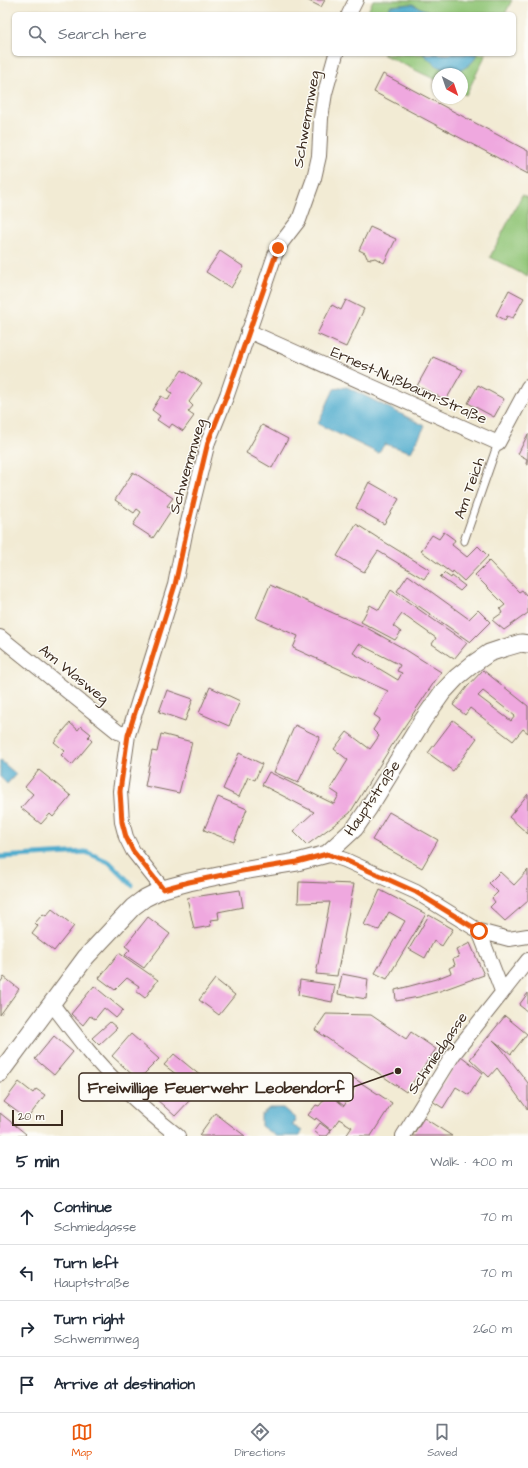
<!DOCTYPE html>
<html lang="en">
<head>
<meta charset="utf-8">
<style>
	:root { --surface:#fff; --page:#f6f6f7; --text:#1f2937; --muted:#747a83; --line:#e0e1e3; --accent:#ea580c }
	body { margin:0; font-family:"Architects Daughter",sans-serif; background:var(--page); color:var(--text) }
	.compass { position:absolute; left:432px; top:68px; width:36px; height:36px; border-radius:50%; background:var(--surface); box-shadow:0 1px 3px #0004; rotate:140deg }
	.scale { position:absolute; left:12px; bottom:10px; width:51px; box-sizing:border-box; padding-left:4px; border:2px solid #3b2a1e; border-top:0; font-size:11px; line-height:14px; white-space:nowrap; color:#3b2a1e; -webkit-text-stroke:3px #fdfcf7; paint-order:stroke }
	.stop { position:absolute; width:12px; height:12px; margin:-9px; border:3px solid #ea580c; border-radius:50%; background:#fff }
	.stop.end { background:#ea580c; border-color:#fff; box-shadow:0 1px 4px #0008 }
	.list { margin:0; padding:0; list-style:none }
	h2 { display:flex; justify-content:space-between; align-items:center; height:52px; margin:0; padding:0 16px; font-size:17px }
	h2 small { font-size:13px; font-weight:400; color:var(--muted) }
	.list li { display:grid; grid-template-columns:26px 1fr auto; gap:12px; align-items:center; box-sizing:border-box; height:56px; padding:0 16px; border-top:1px solid var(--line) }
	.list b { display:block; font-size:15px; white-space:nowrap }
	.list p { margin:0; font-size:13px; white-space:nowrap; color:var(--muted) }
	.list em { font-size:13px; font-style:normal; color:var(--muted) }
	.icon { flex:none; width:22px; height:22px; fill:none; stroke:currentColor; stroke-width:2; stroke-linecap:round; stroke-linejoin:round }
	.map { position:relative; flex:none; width:528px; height:1136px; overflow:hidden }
	.search { position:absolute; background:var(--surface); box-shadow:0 1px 3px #0004; left:12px; right:12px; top:12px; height:44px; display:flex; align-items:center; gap:10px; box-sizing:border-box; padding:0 14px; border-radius:6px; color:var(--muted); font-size:15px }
	.sheet { height:276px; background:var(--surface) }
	nav { display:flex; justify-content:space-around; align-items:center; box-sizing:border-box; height:56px; border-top:1px solid var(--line); background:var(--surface); font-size:11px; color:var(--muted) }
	nav a { display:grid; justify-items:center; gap:2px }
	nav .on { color:var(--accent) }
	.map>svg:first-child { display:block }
</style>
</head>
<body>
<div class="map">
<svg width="528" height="1136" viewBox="0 0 528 1136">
	<rect width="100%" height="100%" fill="#fdfcf7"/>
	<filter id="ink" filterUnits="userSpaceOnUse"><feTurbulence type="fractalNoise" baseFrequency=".025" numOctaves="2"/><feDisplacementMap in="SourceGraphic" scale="8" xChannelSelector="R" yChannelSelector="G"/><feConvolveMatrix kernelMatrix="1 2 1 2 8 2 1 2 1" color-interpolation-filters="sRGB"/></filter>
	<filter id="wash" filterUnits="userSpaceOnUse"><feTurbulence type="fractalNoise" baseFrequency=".012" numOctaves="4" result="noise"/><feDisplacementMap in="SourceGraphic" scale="16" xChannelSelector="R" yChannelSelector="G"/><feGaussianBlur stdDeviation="0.9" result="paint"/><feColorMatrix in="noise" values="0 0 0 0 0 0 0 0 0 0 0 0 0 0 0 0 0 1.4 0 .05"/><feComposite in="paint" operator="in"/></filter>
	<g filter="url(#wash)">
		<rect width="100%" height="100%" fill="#f2ebd4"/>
		<path fill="#90c576" stroke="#66784a" d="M 373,0 L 512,0 L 505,14 L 367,14 Z
			M 382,54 L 486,54 L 466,95 L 462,93 L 462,74 L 438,74 L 438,81 Z
			M 522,195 L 528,198 L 528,277 L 490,257 Z"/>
		<path fill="#4faccd" stroke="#456b76" d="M 412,4 L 434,14 L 389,14 L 390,6 Z
			M 423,54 L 477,54 C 474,65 462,69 453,74 L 435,65 Z
			M 347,387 L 425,426 L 411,452 L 385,444 L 378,453 L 318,424 L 334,389 Z
			M 0,760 L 16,774 L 7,784 L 0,777 Z
			M 269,1108 L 283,1108 L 296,1119 L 292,1125 L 302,1131 L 300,1136 L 275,1136 L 261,1126 L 261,1115 Z"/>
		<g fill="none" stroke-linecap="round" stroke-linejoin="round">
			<path stroke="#4faccd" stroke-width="5" d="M 0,857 L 86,852 L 109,862 L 132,885"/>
		</g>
		<g id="blocks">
			<path fill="#efa8df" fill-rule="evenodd" d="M 307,0 L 325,0 L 321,7 Z
				M 383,74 L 528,151 L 528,174 L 374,92 Z
				M 370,227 L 396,239 L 384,263 L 375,258 L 371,259 L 367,258 L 365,253 L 359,250 Z
				M 220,251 L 244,267 L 231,288 L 206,272 Z
				M 509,290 L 524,298 L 513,318 L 507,316 L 505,320 L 496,315 Z
				M 346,300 L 364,309 L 346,347 L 317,334 L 332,305 L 341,310 Z
				M 433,357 L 463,370 L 446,400 L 417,386 Z
				M 182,370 L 202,383 L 189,402 L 193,406 L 188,412 L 194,416 L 183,431 L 172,424 L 169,428 L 157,420 L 160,416 L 152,410 L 161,396 L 168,400 L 172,393 L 168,390 Z
				M 478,385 L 504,399 L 494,417 L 468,403 Z
				M 262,425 L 288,439 L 272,468 L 246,453 Z
				M 528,434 L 528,465 L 526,464 L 527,459 L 518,454 Z
				M 133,472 L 173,498 L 167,506 L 172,509 L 153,538 L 133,525 L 141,512 L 137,509 L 134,513 L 115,500 Z
				M 369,482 L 399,499 L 384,524 L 356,508 Z
				M 356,524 L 378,538 L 430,570 L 424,579 L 378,551 L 364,572 L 337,556 Z
				M 444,532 L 455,540 L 452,545 L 467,557 L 478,546 L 488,556 L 464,581 L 453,571 L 452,573 L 447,569 L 447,570 L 421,551 L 432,535 L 439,539 Z
				M 489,561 L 519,592 L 522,590 L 526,595 L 528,594 L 528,613 L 504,630 L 492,620 L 502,613 L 500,609 L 505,605 L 475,575 Z
				M 444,573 L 451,578 L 452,576 L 465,586 L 460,591 L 440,577 Z
				M 408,575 L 469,619 L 478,610 L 490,622 L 470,642 L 397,591 Z
				M 270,585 L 367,628 L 403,648 L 441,672 L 394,742 L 350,813 L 307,845 L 293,831 L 314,812 L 262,785 L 269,772 L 334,804 L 339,795 L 330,789 L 348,760 L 334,749 L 347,732 L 370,749 L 379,736 L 373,730 L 380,719 L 374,715 L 388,691 L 293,648 L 298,636 L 256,618 ZM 359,644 L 400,665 L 397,671 L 402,673 L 398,680 L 353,653 Z
				M 391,590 L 467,643 L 454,659 L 432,644 L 436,638 L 402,614 L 393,626 L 401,632 L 395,640 L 361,622 L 370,605 L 379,610 Z
				M 483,670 L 528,706 L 528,733 L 523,729 L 513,741 L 470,708 L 465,715 L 453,705 L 467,687 ZM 483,691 L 515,716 L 511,721 L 478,696 Z
				M 210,687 L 240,701 L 229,726 L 199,713 Z
				M 167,690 L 193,699 L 185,721 L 159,712 Z
				M 453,720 L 477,738 L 453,771 L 428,753 Z
				M 70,723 L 78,730 L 81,726 L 91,734 L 88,737 L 92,741 L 72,765 L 61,755 L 65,751 L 54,742 Z
				M 295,725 L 320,737 L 298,783 L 274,772 Z
				M 161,734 L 192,742 L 179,793 L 145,786 L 152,751 L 157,752 Z
				M 239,753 L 262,764 L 255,780 L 248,777 L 239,797 L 223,789 Z
				M 39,770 L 71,796 L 53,817 L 50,814 L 41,824 L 21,808 L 33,794 L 25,787 Z
				M 528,794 L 528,834 L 509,817 Z
				M 218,797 L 247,809 L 234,842 L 204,830 Z
				M 389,812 L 438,840 L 422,868 L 372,840 Z
				M 528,870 L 528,901 L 505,921 L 490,907 L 495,902 L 492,898 L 498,892 L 489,883 L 500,872 L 514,885 Z
				M 299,882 L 354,884 L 337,976 L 316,974 L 330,902 L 298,903 Z
				M 240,890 L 243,907 L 218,912 L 219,919 L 210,920 L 211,926 L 194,929 L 187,898 Z
				M 380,890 L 426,914 L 387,979 L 375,973 L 405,921 L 389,912 L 379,930 L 364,925 Z
				M 52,909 L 74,926 L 54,951 L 32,934 L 38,926 L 35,923 L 43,914 L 46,916 Z
				M 429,915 L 453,929 L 442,946 L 434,941 L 425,958 L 409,949 Z
				M 148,917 L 170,934 L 144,968 L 125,955 L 130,950 L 125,946 Z
				M 470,943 L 484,975 L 440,991 L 419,997 L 396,1001 L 395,990 L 436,979 L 451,973 L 449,968 L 455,965 L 453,959 L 459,957 L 456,950 Z
				M 119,953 L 158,980 L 145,998 L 136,991 L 139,986 L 127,978 L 115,990 L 99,978 Z
				M 342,974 L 368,979 L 366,999 L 338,994 Z
				M 4,977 L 19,989 L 0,1015 L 0,983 Z
				M 215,979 L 235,995 L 219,1015 L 199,1000 Z
				M 300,980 L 335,985 L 332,1002 L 298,995 Z
				M 94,986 L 123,1010 L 116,1018 L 104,1008 L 95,1019 L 90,1016 L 83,1025 L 71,1014 Z
				M 528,993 L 528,1012 L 519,1005 Z
				M 326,1014 L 371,1015 L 406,1039 L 411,1032 L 436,1049 L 406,1092 L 315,1030 Z
				M 505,1016 L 527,1034 L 511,1054 L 493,1040 L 501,1048 L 528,1083 L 528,1110 L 497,1068 L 489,1077 L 470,1059 Z
				M 110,1022 L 117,1028 L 99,1045 L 92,1038 Z
				M 131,1034 L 159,1059 L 138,1080 L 112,1056 Z
				M 54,1036 L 73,1052 L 54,1075 L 35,1059 Z
				M 174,1054 L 202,1077 L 194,1088 L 164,1065 Z
				M 461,1056 L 483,1073 L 469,1095 L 456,1087 L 443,1108 L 432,1101 Z
				M 352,1077 L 392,1103 L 371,1136 L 346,1136 L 352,1127 L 339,1119 L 331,1130 L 316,1118 L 315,1120 L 308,1115 L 316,1105 L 319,1106 L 329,1094 L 344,1106 L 354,1089 L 346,1084 Z
				M 19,1082 L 33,1093 L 36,1089 L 45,1095 L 27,1119 L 4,1102 Z
				M 173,1082 L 191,1099 L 175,1116 L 156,1099 Z
				M 0,1113 L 26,1134 L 24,1136 L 0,1136 Z
				M 215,1113 L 245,1136 L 200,1136 L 199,1135 Z
				M 424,1118 L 452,1136 L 412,1136 Z
				M 320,1123 L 331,1131 L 327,1136 L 320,1136 L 314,1131 Z"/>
		</g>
	</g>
	<g filter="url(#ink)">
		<use href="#blocks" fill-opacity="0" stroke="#7b6e5e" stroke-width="1"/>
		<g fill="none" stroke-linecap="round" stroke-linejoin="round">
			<g stroke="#7b6e5e" stroke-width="9">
				<path id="service" d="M 464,541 L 498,443"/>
			</g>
			<g stroke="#7b6e5e" stroke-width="16">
				<path id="minor" d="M 349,14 L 356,0
					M 248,331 L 498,443 L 528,387
					M 0,637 L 118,732 L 128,735
					M 327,854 L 345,860 L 416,892 L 479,931 L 509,939 L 528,936
					M 163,889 L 133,851 L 126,837 L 122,822 L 120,791 L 128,735 L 175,585 L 185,534 L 208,442 L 227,395 L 275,255 L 282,242 L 299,220 L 314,178 L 319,156 L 321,118 L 325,93 L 336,54
					M 479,931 L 502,991
					M 52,1004 C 74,1033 96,1063 123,1088 C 140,1105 159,1121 178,1136
					M 403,1136 L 453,1055 L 528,960"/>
			</g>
			<g stroke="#7b6e5e" stroke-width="19">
				<path id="tertiary" d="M 0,1073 L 86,957 L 133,907 L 145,898 L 163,889 L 189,882 L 242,871 L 297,862 L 327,854 L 355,828 L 368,809 L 423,720 L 442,693 L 457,677 L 473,664 L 489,653 L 504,648 L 521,643 L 528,644"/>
			</g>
			<use href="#service" stroke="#fff" stroke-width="7"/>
			<use href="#minor" stroke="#fff" stroke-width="14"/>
			<use href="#tertiary" stroke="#fff" stroke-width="17"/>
		</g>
	</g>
	<g fill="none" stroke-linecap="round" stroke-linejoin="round" filter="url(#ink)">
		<path stroke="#ea580c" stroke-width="5" d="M 278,248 L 227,395 L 208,442 L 186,534 L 175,585 L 128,735 L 120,791 L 122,822 L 126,837 L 133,851 L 163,889 L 189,882 L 242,871 L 297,862 L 327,854 L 345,860 L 416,892 L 479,931"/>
	</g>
	<g text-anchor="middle" stroke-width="3" stroke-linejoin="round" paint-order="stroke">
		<g font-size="15" fill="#3b2a1e" stroke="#fdfcf7">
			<text transform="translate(306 119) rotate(-80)" y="5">Schwemmweg</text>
			<text transform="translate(409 385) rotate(24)" y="5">Ernest-Nußbaum-Straße</text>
			<text transform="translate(187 466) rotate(-74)" y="5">Schwemmweg</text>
			<text transform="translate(469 488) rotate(-71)" y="5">Am Teich</text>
			<text transform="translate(74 674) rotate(39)" y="5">Am Wasweg</text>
			<text transform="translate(372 798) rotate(-56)" y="5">Hauptstraße</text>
			<text transform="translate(437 1053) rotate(-56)" y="5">Schmiedgasse</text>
		</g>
	</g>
	<path fill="none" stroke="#3b2a1e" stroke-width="1.5" d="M398 1071L353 1087"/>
	<circle fill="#3b2a1e" stroke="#fdfcf7" stroke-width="1.5" cx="398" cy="1071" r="4"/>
	<rect fill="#fdfcf7" stroke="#3b2a1e" stroke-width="1.5" x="79" y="1073" width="274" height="28" rx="4"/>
	<g font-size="16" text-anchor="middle" font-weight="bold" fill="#3b2a1e">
		<text x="216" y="1093">Freiwillige Feuerwehr Leobendorf</text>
	</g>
</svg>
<svg class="compass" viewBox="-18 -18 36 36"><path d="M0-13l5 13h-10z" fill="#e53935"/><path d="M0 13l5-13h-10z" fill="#747a83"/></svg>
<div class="scale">20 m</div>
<div class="stop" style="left:479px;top:931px"></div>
<div class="stop end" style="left:278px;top:248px"></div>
<div class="search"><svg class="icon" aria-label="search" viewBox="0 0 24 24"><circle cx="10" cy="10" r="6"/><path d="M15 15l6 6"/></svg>Search here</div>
</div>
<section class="sheet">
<h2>5 min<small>Walk · 400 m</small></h2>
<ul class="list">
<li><svg class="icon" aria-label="ahead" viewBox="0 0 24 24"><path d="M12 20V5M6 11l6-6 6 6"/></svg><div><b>Continue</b><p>Schmiedgasse</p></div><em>70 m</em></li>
<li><svg class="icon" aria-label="left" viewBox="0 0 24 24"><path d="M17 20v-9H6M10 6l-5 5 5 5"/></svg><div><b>Turn left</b><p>Hauptstraße</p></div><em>70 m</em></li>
<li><svg class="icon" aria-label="right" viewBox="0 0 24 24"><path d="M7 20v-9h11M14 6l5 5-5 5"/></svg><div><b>Turn right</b><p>Schwemmweg</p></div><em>260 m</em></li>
<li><svg class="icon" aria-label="arrive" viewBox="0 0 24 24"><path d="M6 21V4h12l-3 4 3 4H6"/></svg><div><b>Arrive at destination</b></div></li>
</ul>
</section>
<nav>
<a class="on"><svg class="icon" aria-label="map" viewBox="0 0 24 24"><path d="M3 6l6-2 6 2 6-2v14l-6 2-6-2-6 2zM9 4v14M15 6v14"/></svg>Map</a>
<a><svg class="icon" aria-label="directions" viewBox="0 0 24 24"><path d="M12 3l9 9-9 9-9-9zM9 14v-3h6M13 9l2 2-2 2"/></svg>Directions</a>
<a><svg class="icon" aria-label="saved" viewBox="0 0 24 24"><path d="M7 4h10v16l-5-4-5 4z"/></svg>Saved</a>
</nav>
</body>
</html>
